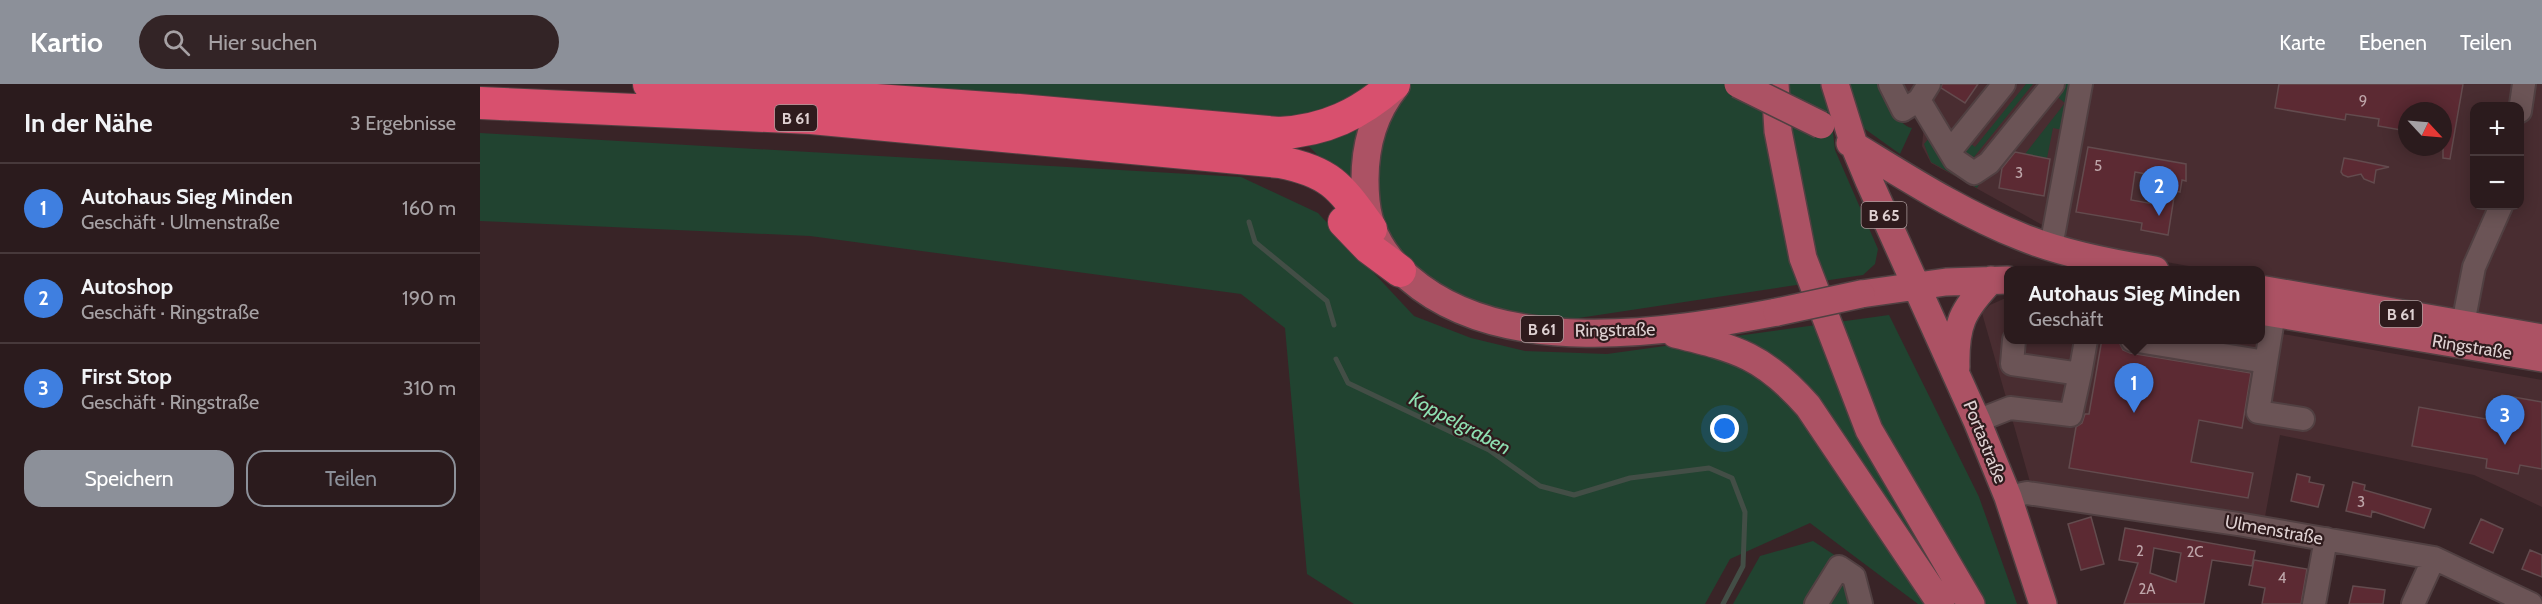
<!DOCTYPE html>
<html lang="de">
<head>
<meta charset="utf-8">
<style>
	:root { --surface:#2b1b1d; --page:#332426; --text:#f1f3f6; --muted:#a6a1a4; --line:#47393b; --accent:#8c9099 }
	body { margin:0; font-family:Cabin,sans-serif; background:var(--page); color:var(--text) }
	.controls { position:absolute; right:18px; top:18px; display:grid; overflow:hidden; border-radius:12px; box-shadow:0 3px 15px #0003 }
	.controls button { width:54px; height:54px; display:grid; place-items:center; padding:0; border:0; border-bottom:2px solid var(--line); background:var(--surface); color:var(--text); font:30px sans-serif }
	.compass { position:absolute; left:1918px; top:18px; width:54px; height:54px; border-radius:50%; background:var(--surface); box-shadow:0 3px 15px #0003; rotate:116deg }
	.you { position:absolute; left:1245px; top:345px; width:21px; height:21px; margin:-15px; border:4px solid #fff; border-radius:50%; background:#1a73e8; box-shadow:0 0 0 9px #1a73e833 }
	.badge { display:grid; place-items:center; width:39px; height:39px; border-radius:50%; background:var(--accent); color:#fff; font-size:20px; font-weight:700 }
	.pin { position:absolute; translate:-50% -50px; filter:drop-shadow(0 2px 3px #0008) }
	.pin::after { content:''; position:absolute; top:32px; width:21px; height:18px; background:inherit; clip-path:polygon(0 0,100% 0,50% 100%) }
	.popup { position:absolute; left:1524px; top:182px; width:261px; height:78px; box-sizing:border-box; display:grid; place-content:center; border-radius:12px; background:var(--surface); filter:drop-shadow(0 2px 4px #0005); font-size:20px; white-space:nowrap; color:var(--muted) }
	.popup b { font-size:22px; color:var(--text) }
	.popup::after { content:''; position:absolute; left:50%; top:100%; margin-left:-12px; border:12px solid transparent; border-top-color:var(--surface) }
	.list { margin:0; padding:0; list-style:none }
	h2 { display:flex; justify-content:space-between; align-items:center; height:78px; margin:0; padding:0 24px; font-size:26px }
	h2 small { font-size:20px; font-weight:400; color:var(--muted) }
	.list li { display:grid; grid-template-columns:39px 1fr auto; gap:18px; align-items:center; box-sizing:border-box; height:90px; padding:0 24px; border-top:2px solid var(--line) }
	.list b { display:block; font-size:22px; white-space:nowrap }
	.list p { margin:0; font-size:20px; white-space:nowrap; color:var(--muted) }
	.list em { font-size:20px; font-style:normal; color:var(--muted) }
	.actions { display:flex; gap:12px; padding:18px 24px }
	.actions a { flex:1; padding:14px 0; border:2px solid var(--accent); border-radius:18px; text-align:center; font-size:21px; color:var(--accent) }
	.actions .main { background:var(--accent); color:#fff }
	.icon { flex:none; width:33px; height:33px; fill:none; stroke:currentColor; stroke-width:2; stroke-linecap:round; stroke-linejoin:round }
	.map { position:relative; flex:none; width:2062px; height:520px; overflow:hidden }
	header { display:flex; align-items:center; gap:36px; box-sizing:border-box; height:84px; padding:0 30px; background:var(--accent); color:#fff }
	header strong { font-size:28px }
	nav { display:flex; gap:33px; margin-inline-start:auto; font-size:21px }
	.search { width:420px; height:54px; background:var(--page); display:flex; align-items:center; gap:15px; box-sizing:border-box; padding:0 21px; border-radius:33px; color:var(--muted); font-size:22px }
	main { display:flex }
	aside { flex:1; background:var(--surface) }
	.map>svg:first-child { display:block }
</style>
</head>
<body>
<header>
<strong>Kartio</strong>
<div class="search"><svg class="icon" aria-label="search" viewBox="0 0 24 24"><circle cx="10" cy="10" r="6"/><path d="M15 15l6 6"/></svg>Hier suchen</div>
<nav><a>Karte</a><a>Ebenen</a><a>Teilen</a></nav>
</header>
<main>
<aside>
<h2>In der Nähe<small>3 Ergebnisse</small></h2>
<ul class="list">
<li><span class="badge" style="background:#3f7fe0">1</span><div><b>Autohaus Sieg Minden</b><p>Geschäft · Ulmenstraße</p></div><em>160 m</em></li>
<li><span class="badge" style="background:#3f7fe0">2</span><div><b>Autoshop</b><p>Geschäft · Ringstraße</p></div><em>190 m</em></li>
<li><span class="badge" style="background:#3f7fe0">3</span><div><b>First Stop</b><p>Geschäft · Ringstraße</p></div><em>310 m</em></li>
</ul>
<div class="actions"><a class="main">Speichern</a><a>Teilen</a></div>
</aside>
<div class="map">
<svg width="2062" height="520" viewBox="0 0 2062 520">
	<rect width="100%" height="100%" fill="#392427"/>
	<path fill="#492d31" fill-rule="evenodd" d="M 1424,0 L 2062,0 L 2062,246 L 1780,195 L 1780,186 L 1731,186 L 1602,163 L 1451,79 L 1442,62 L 1444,41 ZM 1994,22 L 2040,22 L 2040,122 L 1994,122 ZM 1927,27 L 1963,27 L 1963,63 L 1927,63 Z
		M 1528,213 L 1528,256 L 1780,256 L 1780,246 L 2062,296 L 2062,423 L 1994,391 L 1800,351 L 1784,438 L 1550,398 L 1502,229 L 1510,221 Z"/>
	<path fill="#214330" d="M 347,0 L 1342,0 L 1351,31 L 1355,66 L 1398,165 L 1395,180 L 1383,191 L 1092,235 L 1013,226 L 963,206 L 917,171 L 876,110 L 801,34 Z
		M 1362,0 L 1402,0 C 1409,13 1416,41 1432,44 L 1420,70 L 1378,40 Z
		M 1546,0 L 1553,0 L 1494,73 L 1501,79 L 1478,69 L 1486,56 L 1495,63 Z
		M 1581,0 L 1591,0 L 1583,46 L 1573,44 L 1567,74 L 1545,70 L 1585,19 L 1575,11 Z
		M 0,49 L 761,93 L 838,129 L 934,232 L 991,254 L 1045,267 L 1127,270 L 1409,231 L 1499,413 L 1537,520 L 1438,520 L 1330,439 L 1250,475 L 1225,520 L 874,520 L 827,490 L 805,244 L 761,210 L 330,152 L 0,137 Z
		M 1451,52 L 1467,80 L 1500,99 L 1497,104 L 1451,78 L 1444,60 Z
		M 1333,457 L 1376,485 L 1386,520 L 1253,520 L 1280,472 Z"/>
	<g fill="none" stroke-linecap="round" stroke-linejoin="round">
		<path stroke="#434e46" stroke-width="5" d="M 769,138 L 775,158 L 847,217 L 854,241
			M 856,275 L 868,299 L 1009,366 L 1060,402 L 1094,411 L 1150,394 L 1229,384 L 1252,394 L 1265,428 L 1263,482 L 1243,520"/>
	</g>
	<path fill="#5c2a33" stroke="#634b4e" stroke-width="1.5" fill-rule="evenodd" d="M 1462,0 L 1498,0 L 1485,19 L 1461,4 Z
		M 1799,0 L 1983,0 L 1970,75 L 1963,74 L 1963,27 L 1927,27 L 1927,47 L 1898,42 L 1899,35 L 1866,30 L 1865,36 L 1795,24 Z
		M 1608,63 L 1706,80 L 1706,97 L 1702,96 L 1700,108 L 1695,107 L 1688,151 L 1661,146 L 1662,139 L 1596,128 ZM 1655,88 L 1684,93 L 1679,121 L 1651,116 Z
		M 1535,68 L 1570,75 L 1564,112 L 1519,104 L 1522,84 Z
		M 1864,74 L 1875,76 L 1909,83 L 1896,86 L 1894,99 L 1884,95 L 1881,90 L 1868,93 L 1863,91 L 1861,88 Z
		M 1622,255 L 1639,258 L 1643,266 L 1650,269 L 1771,289 L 1762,344 L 1719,336 L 1711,378 L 1773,389 L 1768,414 L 1589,384 L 1596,343 L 1602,339 L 1605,330 L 1609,330 Z
		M 2022,311 L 2062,318 L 2062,385 L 2040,381 L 2038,390 L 2006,384 L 2007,375 L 1932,362 L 1939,323 L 2017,337 Z
		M 1817,390 L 1830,393 L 1829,398 L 1844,401 L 1838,423 L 1811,417 Z
		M 1873,398 L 1885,401 L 1884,406 L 1951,425 L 1944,444 L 1892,427 L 1891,433 L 1866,427 Z
		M 1611,433 L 1624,480 L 1601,486 L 1588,440 Z
		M 2001,435 L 2023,445 L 2013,469 L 1990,459 Z
		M 1645,444 L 1775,467 L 1772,482 L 1732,476 L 1724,520 L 1644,520 L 1658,479 L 1639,476 ZM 1674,464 L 1701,469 L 1696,498 L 1670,489 Z
		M 2050,466 L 2062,471 L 2062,493 L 2042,485 Z
		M 1774,476 L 1827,485 L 1821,520 L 1782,520 L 1785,504 L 1769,501 Z
		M 1873,502 L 1905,506 L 1903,520 L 1869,520 Z"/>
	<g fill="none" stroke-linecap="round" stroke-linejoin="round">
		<g stroke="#514042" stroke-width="26">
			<path id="minor" d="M 1410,0 L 1423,26 L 1439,16 L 1449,0
				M 1439,16 L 1475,76 L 1494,89 L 1509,79 L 1573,0
				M 2040,27 L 2044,0
				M 1470,67 L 1524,0
				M 1571,163 L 1601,0
				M 1794,229 L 1778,328 L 1823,335
				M 1983,240 L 1994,183 L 2021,122
				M 1652,256 L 1786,278
				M 1600,290 L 1606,256
				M 1497,337 L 1530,324 L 1591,331 L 1600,290 L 1532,280 L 1534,256
				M 1528,413 L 1547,409 L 1758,440 L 1954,474 L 2051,520
				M 1336,520 L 1359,483 L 1374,493 L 1381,520
				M 1834,520 L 1846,455
				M 1933,520 L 1954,474"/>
		</g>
		<g stroke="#514042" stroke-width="30">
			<path id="major" d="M 1295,0 L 1298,47 L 1323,174 L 1389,346 L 1491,520
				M 1355,0 L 1374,61 L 1389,97 L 1497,337 L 1528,413 L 1563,520
				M 916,2 C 889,35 882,75 886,117 C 889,148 905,174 929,194 C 1022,275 1186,249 1297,228
				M 1370,59 C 1426,93 1481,129 1542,153 C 1584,170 1630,179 1675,186
				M 1780,205 L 2062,254
				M 1381,210 L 1466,198 L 1528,196
				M 1780,227 L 2062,274
				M 1195,250 C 1258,265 1284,272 1328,322 L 1461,520
				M 1476,283 C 1475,241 1482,226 1511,196"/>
		</g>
		<g stroke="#514042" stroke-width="34">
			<path id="highway" d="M 169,0 L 539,26 L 799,49 C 845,47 880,30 914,0
				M 0,19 L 331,34 L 800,78 C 852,88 861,104 891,145
				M 864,138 L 889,164 L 920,187"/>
		</g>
		<use href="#minor" stroke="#6b5456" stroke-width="22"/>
		<use href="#major" stroke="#ac5264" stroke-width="27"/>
		<use href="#highway" stroke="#d8506e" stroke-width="32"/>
		<g stroke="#514042" stroke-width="30" stroke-linecap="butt">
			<path id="major-bridge" d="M 1258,0 L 1341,41
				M 1297,228 L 1381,210"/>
		</g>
		<use href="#major-bridge" stroke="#ac5264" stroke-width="27"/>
	</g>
	<g text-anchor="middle" stroke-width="4.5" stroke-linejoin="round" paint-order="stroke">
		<g font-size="15" fill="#bea6aa">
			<text x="1883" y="22">9</text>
			<text x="1618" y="87">5</text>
			<text x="1539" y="94">3</text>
			<text x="1881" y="423">3</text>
			<text x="1660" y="472">2</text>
			<text x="1715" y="473">2C</text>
			<text x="1802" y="499">4</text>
			<text x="1667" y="510">2A</text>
		</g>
		<g fill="#2f1b1d" stroke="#aa9a9b" stroke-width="1.5">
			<rect x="295" y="21" width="42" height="26" rx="4.5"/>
			<rect x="1381.5" y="118" width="45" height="26" rx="4.5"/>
			<rect x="1900" y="217" width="42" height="26" rx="4.5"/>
			<rect x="1041" y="232" width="42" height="26" rx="4.5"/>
		</g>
		<g font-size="16" font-weight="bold" fill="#ded0d1">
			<text x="316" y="40">B 61</text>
			<text x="1404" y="137">B 65</text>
			<text x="1921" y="236">B 61</text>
			<text x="1062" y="251">B 61</text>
		</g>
		<g font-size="18" fill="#ded0d1" stroke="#2f1b1d">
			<text transform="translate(1135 246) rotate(-1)" y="6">Ringstraße</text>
			<text transform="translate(1992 263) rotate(9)" y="6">Ringstraße</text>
			<text transform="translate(1505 358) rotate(68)" y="6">Portastraße</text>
			<text transform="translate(1794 446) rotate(10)" y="6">Ulmenstraße</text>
		</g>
		<g font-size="20" font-style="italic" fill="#8ee0b2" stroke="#2f1b1d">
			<text transform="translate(980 339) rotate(28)" y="7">Koppelgraben</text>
		</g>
	</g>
</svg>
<div class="controls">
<button>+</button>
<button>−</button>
</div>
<svg class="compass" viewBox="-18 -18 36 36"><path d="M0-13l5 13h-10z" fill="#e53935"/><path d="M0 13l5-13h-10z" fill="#a6a1a4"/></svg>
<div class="you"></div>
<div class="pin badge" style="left:1654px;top:329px;background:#3f7fe0">1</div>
<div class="popup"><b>Autohaus Sieg Minden</b>Geschäft</div>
<div class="pin badge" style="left:1679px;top:132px;background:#3f7fe0">2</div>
<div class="pin badge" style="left:2025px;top:361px;background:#3f7fe0">3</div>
</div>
</main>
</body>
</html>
